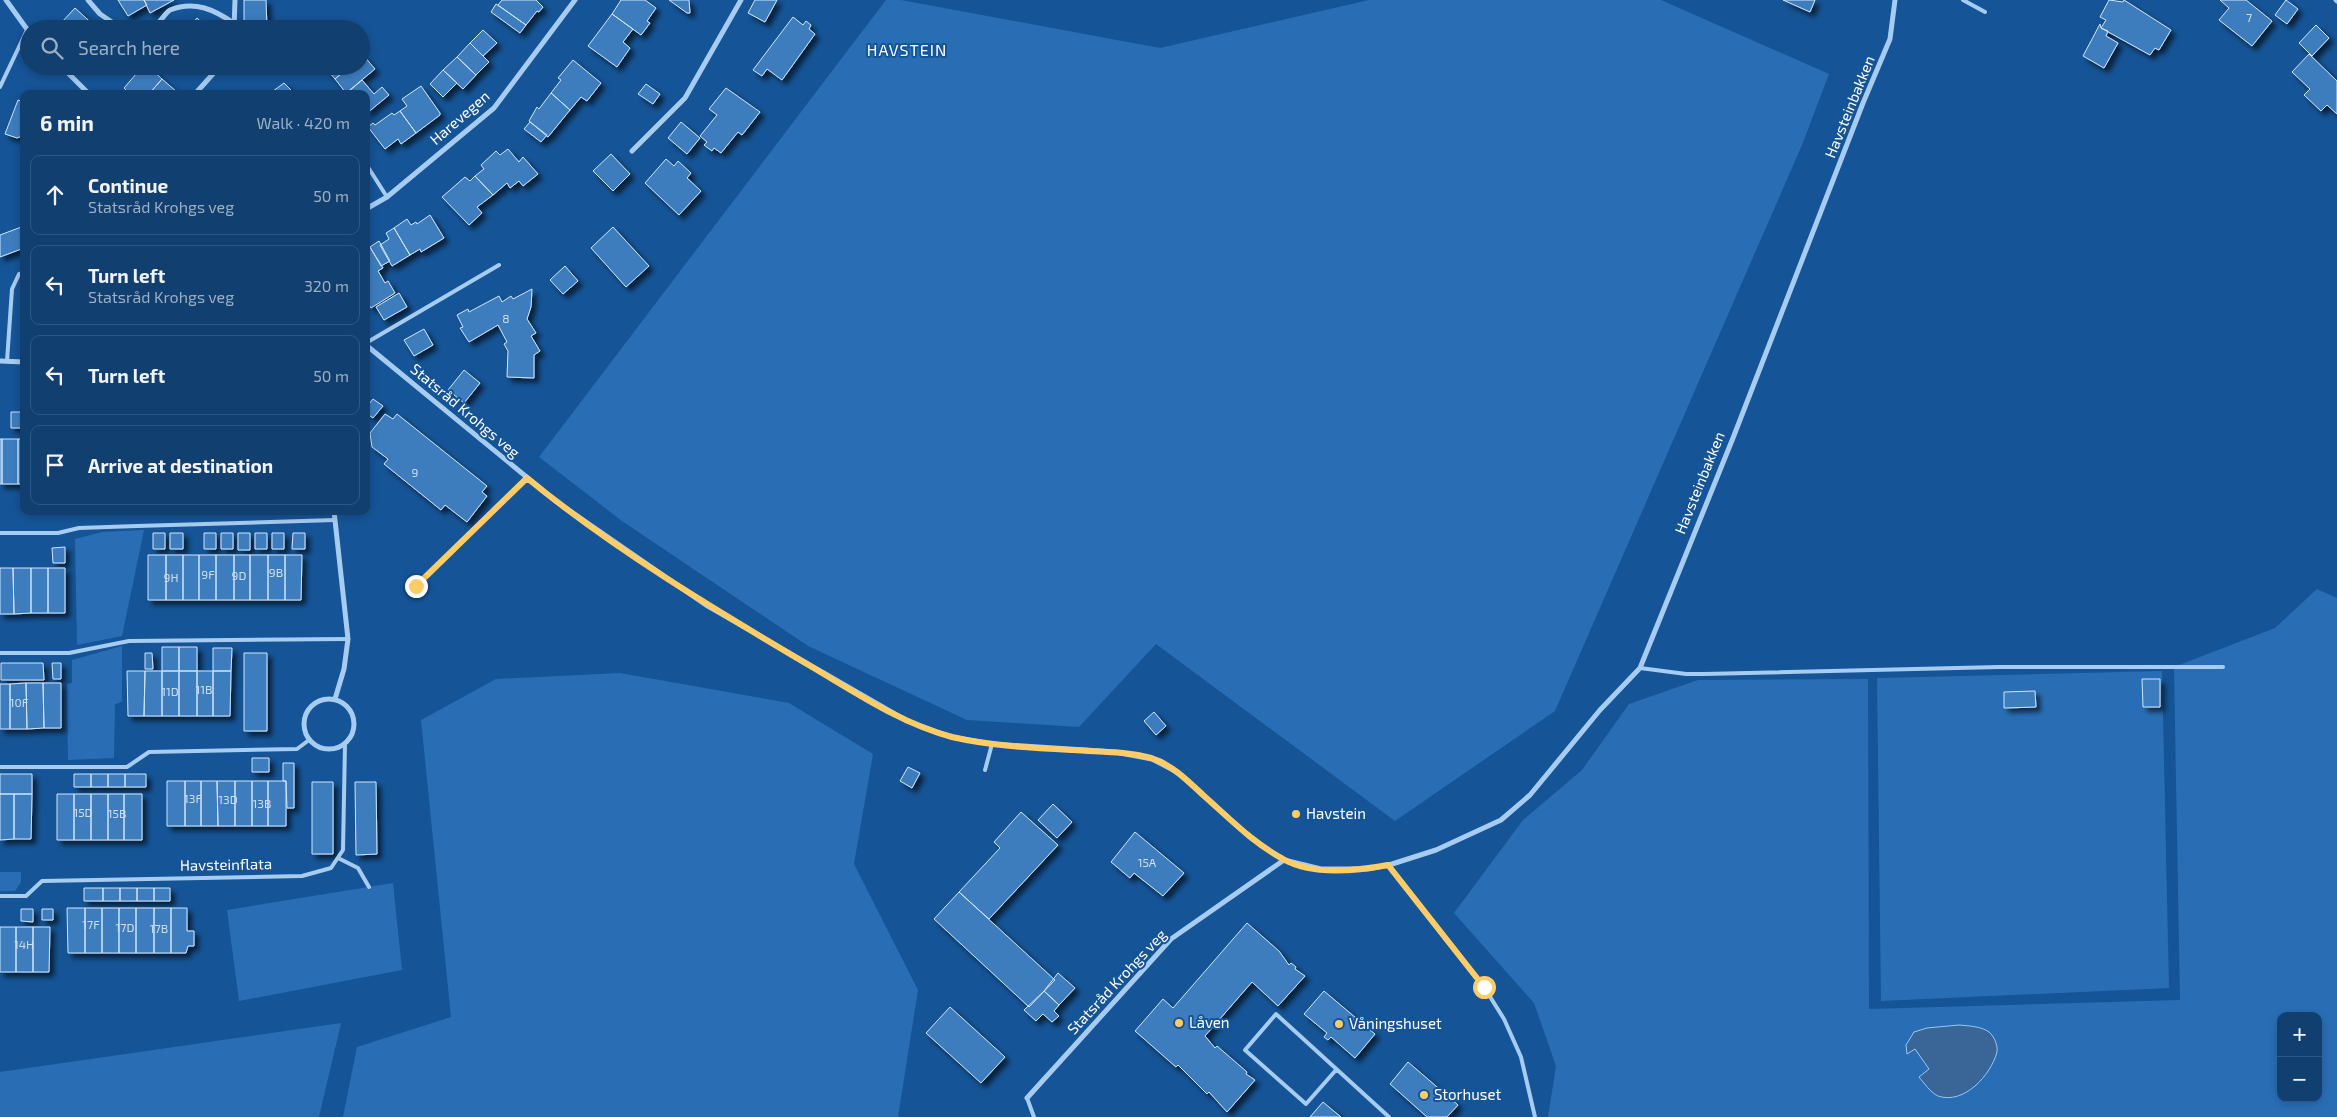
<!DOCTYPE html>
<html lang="en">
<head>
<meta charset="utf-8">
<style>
	:root { --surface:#103f70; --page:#1e4a78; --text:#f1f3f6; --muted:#9cafc3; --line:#305883 }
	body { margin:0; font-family:"Exo 2",sans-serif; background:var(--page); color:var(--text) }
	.controls { position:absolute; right:15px; bottom:15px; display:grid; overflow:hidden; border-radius:10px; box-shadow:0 2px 8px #0003 }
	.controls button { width:45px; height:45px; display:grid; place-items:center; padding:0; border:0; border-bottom:1px solid var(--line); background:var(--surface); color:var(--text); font:25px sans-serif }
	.stop { position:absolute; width:15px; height:15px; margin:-11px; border:4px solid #ffcc68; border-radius:50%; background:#fff }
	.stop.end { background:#ffcc68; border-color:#fff; box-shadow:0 1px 5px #0008 }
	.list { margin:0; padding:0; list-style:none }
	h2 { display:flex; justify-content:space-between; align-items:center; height:65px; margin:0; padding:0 20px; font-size:21px }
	h2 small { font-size:16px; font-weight:400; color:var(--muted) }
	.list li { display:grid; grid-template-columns:32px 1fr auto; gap:15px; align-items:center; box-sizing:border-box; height:80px; margin:0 10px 10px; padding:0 10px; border:1px solid var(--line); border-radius:10px }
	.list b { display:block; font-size:19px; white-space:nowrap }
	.list p { margin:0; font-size:16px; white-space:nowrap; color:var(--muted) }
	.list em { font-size:16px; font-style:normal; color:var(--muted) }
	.icon { flex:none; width:28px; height:28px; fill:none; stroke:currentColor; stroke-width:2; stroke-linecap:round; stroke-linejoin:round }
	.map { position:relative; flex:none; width:2337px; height:1117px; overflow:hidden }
	.search { position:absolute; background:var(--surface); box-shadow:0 2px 8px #0003; left:20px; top:20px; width:350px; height:55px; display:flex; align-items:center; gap:12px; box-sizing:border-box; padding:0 18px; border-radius:28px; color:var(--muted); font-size:19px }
	.panel { position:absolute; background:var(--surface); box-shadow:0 2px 8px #0003; left:20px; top:90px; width:350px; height:425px; border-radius:10px }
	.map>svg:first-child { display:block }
</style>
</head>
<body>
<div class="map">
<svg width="2337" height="1117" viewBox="0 0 2337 1117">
	<defs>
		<filter id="shadow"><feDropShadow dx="4.5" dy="4.5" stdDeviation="2.5" flood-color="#0009"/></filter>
	</defs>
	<rect width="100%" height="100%" fill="#155496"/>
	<path fill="#296eb5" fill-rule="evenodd" d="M 886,0 L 901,0 L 1160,48 L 1369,0 L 1661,0 L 1829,74 L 1802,145 L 1555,711 L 1395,821 L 1156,644 L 1079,727 L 967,720 L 808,646 L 622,521 L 539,457 Z
		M 144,530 L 122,636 L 77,645 L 75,539 L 102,532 Z
		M 2317,589 L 2337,598 L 2337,1117 L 1548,1117 L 1556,1066 L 1534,1003 L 1454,913 L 1523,820 L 1582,770 L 1629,704 L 1698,680 L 1868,679 L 1869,1009 L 2180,1000 L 2174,667 L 2275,628 ZM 2281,1016 L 2318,1016 L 2318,1098 L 2281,1098 Z
		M 122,646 L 122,702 L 115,704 L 114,758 L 68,760 L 67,684 L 72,683 L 72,660 Z
		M 2162,671 L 2169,988 L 1881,1001 L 1877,678 Z
		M 620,673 L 789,703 L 873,754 L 854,864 L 918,990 L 898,1117 L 343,1117 L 357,1047 L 451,1017 L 421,720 L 496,679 Z
		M 0,872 L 21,872 L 21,882 L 15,891 L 0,891 Z
		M 393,883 L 402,970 L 239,1001 L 227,910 Z
		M 341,1023 L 319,1117 L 0,1117 L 0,1072 Z"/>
	<path fill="#396696" stroke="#99c8f4" d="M 1959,1025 C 1968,1026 1981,1026 1989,1032 C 1994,1036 1998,1045 1997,1052 C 1991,1075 1964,1105 1938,1096 C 1931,1093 1924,1083 1919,1077 L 1929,1069 L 1915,1049 L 1907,1054 L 1906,1045 L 1914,1032 L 1927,1028 Z"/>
	<path fill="#3e7dbe" stroke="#cee5fc" filter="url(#shadow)" d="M 118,0 L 144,0 L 147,5 L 128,16 Z
		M 144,0 L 174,0 L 150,13 Z
		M 244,0 L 266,0 L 267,29 L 244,29 Z
		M 502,0 L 536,0 L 543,7 L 539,12 L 537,11 L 526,25 L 498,5 Z
		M 621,0 L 645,0 L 656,8 L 647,21 L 650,23 L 641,35 L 612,14 Z
		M 669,0 L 689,0 L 690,13 L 687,13 Z
		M 755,0 L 777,0 L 765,22 L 748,13 Z
		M 1783,0 L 1815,0 L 1810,12 Z
		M 2109,0 L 2123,2 L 2124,0 L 2171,30 L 2159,50 L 2155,48 L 2150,55 L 2101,28 L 2106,20 L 2100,17 Z
		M 2220,0 L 2246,0 L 2272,21 L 2252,46 L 2219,20 L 2229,8 Z
		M 2286,0 L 2298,9 L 2287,24 L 2275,15 Z
		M 496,4 L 526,25 L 520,33 L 491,12 Z
		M 75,8 L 98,29 L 65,29 L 60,24 Z
		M 612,14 L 633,29 L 623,42 L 630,48 L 617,67 L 588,46 Z
		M 793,17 L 803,25 L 806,21 L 811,25 L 809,29 L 815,34 L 782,80 L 767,69 L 762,76 L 753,70 Z
		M 197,18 L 209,29 L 187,29 Z
		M 2100,24 L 2101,28 L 2108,31 L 2106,36 L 2118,43 L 2104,68 L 2083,56 Z
		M 2316,25 L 2329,38 L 2312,56 L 2299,43 Z
		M 483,30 L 497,43 L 483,56 L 470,43 Z
		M 470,43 L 489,62 L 476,75 L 457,57 Z
		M 2309,54 L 2337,81 L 2337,114 L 2327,105 L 2321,111 L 2304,95 L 2310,89 L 2292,72 Z
		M 363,55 L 375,69 L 346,93 L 335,79 L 350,66 L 361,66 L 361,57 Z
		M 457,57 L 476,75 L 463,89 L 443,70 Z
		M 573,60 L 601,83 L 587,101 L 581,97 L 570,110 L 551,93 L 561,80 L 558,78 Z
		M 143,66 L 148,66 L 162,79 L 149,94 L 130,94 L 124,88 Z
		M 324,66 L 350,66 L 335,79 Z
		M 443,70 L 457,83 L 443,97 L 430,84 Z
		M 162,79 L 177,92 L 176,94 L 149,94 Z
		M 362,80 L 374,94 L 382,87 L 389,95 L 366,114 L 366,94 L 346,94 Z
		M 284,83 L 295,94 L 269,94 Z
		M 646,84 L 660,94 L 653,104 L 638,94 Z
		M 421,86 L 440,113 L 440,115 L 416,133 L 400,111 L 407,106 L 402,99 Z
		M 726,88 L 760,112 L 742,135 L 738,132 L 721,153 L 714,148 L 712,151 L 704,145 L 707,142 L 700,136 L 717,115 L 709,109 Z
		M 551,93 L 570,110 L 548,137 L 529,121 L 537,107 L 539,109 Z
		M 18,100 L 24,102 L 24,135 L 17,138 L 5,134 Z
		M 400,111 L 416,133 L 401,144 L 398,139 L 385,149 L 368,127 L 373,123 L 375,125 L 392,113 L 394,115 Z
		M 530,122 L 547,135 L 541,142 L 524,129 Z
		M 681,122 L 700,138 L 687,154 L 668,138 Z
		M 508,149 L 519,162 L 523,157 L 538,174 L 523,186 L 519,181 L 510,188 L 507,183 L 493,195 L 475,176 L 484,169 L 481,165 L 496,151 L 500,155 Z
		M 611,154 L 630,174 L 613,191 L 593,171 Z
		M 666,159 L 674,166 L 678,161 L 691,173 L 687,178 L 701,191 L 679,215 L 645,183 Z
		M 475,176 L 493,195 L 477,207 L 482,213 L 469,225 L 442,197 L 465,177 L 470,181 Z
		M 430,215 L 444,238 L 421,252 L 420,249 L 410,255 L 394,228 L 407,219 L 411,225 L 416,222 L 417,224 Z
		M 24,226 L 24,248 L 0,257 L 0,235 Z
		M 613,227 L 649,266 L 626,287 L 591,248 Z
		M 394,228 L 410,255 L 392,266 L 380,245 L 389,239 L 386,233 Z
		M 366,241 L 383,268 L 378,271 L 385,283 L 388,281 L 395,293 L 371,308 L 366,300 Z
		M 379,241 L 390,261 L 381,266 L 370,247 Z
		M 565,266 L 578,281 L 563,294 L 550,280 Z
		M 532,289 L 531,307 L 527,319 L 536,333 L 531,336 L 540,351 L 534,355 L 534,378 L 507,377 L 508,351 L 504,344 L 507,342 L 498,325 L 469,342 L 460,328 L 463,327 L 457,315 L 468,309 L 469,312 L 499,296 L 502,302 L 511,296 L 513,299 Z
		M 399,293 L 407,307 L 384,320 L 376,307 Z
		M 424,329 L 433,345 L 414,356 L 404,340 Z
		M 464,370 L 480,383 L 464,403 L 448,390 Z
		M 373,399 L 383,406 L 373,418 L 366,413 L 366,408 Z
		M 11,412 L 24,412 L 24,428 L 11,428 Z
		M 385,414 L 393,419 L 397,414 L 487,486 L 482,492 L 487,496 L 467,522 L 445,505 L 441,510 L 384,464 L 388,459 L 372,447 L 370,433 Z
		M 0,439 L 2,439 L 2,484 L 0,484 Z
		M 2,439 L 18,439 L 18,484 L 2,484 Z
		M 18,439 L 24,439 L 24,484 L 18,484 Z
		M 153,533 L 165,533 L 165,549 L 153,549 Z
		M 170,533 L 183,533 L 183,549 L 170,549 Z
		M 204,533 L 216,533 L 216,549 L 204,549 Z
		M 221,533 L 233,533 L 233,549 L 221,549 Z
		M 238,533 L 250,533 L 250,550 L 238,550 Z
		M 255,533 L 267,533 L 267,549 L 255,549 Z
		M 272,533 L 284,533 L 284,549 L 272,549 Z
		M 293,533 L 305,533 L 305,549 L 292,549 Z
		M 65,547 L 65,563 L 53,563 L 52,548 Z
		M 148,555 L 166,555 L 166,600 L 148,600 Z
		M 166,555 L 183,555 L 183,600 L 166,600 Z
		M 183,555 L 199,555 L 199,600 L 183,600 Z
		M 199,555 L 216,555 L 216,600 L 199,600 Z
		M 216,555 L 234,555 L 234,600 L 216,600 Z
		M 234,555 L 250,555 L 250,600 L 234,600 Z
		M 250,555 L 268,555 L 268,600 L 250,600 Z
		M 268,555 L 285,555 L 285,600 L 268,600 Z
		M 285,555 L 302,555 L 301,600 L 285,600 Z
		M 0,568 L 13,568 L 14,614 L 0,614 Z
		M 13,568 L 31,568 L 31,613 L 14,614 Z
		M 31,568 L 48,568 L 48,613 L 31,613 Z
		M 48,568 L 65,568 L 65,613 L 48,613 Z
		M 162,647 L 179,647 L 179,671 L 162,671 Z
		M 179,647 L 197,647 L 197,671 L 179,671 Z
		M 213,648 L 232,648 L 231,671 L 213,671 Z
		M 145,653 L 152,653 L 153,669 L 145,669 Z
		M 244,653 L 267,653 L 267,731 L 244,731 Z
		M 1,663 L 43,663 L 44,680 L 1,680 Z
		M 52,663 L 61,663 L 61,679 L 53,679 Z
		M 127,671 L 145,671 L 144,716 L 128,716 Z
		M 145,671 L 162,671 L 162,716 L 144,716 Z
		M 162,671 L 179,671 L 179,716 L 162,716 Z
		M 179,671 L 197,671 L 197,716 L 179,716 Z
		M 197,671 L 213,671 L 213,716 L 197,716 Z
		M 213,671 L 231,671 L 230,716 L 213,716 Z
		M 2142,679 L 2160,679 L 2160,707 L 2143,707 Z
		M 26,683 L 27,729 L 10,729 L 10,684 Z
		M 26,683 L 43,683 L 44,728 L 27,729 Z
		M 43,683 L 61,683 L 61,728 L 44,728 Z
		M 0,684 L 10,684 L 10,729 L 0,729 Z
		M 2035,691 L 2036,707 L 2004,708 L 2004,692 Z
		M 1154,712 L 1166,726 L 1156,735 L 1144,721 Z
		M 252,758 L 269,758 L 269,772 L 252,772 Z
		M 283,763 L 294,763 L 294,808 L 287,808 L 286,781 L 283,781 Z
		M 908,767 L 920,773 L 912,788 L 900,781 Z
		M 0,774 L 32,774 L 32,794 L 0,794 Z
		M 74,774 L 91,774 L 91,787 L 74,787 Z
		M 91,774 L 108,774 L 108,787 L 91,787 Z
		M 108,774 L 125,774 L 125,787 L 108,787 Z
		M 125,774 L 146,774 L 146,787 L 125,787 Z
		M 167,781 L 185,781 L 185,826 L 167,826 Z
		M 185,781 L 201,781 L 201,826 L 185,826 Z
		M 201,781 L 217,781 L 218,826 L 201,826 Z
		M 217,781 L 235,781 L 235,826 L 218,826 Z
		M 235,781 L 252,781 L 252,826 L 235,826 Z
		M 252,781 L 268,781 L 268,826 L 252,826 Z
		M 268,781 L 286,781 L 286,826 L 268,826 Z
		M 312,782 L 333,782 L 333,854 L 312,854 Z
		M 355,782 L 376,782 L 377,854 L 356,855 Z
		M 0,794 L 14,794 L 14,839 L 0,840 Z
		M 14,794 L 32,794 L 31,839 L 14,839 Z
		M 57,794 L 74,794 L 74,840 L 57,840 Z
		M 74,794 L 91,794 L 91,840 L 74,840 Z
		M 91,794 L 108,794 L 108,840 L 91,840 Z
		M 108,794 L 124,794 L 124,840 L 108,840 Z
		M 124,794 L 142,794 L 142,840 L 124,840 Z
		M 1053,804 L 1072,822 L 1057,838 L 1038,820 Z
		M 1021,812 L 1058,845 L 989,919 L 959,892 L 1000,848 L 994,842 Z
		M 1135,832 L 1184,873 L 1163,896 L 1134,873 L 1130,878 L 1111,862 Z
		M 84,888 L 103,888 L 103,901 L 84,901 Z
		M 103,888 L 120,888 L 120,901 L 103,901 Z
		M 120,888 L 137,888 L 137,901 L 120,901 Z
		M 137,888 L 154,888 L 154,901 L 137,901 Z
		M 154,888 L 170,888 L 170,901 L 154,901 Z
		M 959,892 L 1055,980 L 1029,1007 L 934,919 Z
		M 67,908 L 85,908 L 85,953 L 68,953 Z
		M 85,908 L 102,908 L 102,953 L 85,953 Z
		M 102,908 L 119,908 L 119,953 L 102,953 Z
		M 119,908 L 136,908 L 136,953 L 119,953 Z
		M 136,908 L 154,908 L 154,953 L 136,953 Z
		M 154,908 L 171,908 L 171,953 L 154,953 Z
		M 171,908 L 187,908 L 187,931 L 194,931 L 194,946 L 188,946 L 186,953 L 171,953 Z
		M 21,909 L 33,909 L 33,922 L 21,921 Z
		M 42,909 L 53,909 L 53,920 L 42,920 Z
		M 1247,923 L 1279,951 L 1289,965 L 1291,963 L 1296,967 L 1295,969 L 1305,976 L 1278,1006 L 1252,982 L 1205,1036 L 1215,1048 L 1217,1046 L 1247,1072 L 1246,1074 L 1255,1080 L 1227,1112 L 1209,1092 L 1207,1094 L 1178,1065 L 1176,1067 L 1135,1031 L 1163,999 L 1173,1008 Z
		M 0,927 L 16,927 L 16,972 L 0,972 Z
		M 16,927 L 33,927 L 33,972 L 16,972 Z
		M 33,927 L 50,927 L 49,972 L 33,972 Z
		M 1058,973 L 1075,988 L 1059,1005 L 1044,991 Z
		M 1044,991 L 1059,1005 L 1054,1011 L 1059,1016 L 1052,1022 L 1043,1014 L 1036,1021 L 1024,1010 Z
		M 1324,991 L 1375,1034 L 1355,1058 L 1331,1037 L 1328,1040 L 1324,1037 L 1327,1033 L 1304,1014 Z
		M 950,1007 L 1005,1057 L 981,1083 L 926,1033 Z
		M 1408,1062 L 1458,1105 L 1447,1117 L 1427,1117 L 1390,1084 Z
		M 1323,1102 L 1341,1117 L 1310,1117 Z"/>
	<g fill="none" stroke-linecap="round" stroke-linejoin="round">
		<path stroke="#a7ccf2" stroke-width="4" d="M 1963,0 L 1985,12
			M 0,87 L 27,30
			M 366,164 L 387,197
			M 366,343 L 499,265
			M 7,361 L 12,289 L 19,274 L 24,273
			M 0,533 L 58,533 L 79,528 L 137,526 L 335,520
			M 416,586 L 527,478
			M 0,653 L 69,653 L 129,641 L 348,639
			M 1640,668 L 1686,674 L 1704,674 L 1999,667 L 2223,667
			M 0,767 L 127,767 L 149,752 L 297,749 L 309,740
			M 985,770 L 992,744
			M 338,858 L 358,868 L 369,887
			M 1389,865 L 1484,987 L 1504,1019 L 1521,1057 L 1535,1117
			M 0,896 L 26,896 L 42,881 L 302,876 L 331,868 L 343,850 L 345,744
			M 1336,1070 L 1306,1104 L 1245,1050 L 1276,1014 L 1389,1117
			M 1027,1098 L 1034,1117"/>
		<path stroke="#a7ccf2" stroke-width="5" d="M 6,0 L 29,32
			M 88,0 L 100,14 L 122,29
			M 2336,0 L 2337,1
			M 150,29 C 160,25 162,16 170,10 C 195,0 215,10 235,24
			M 234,29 L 235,0
			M 61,66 L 89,94
			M 195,94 L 220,66
			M 632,151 L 685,98 L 741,0
			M 366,209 L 387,197 L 494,108 L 575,0
			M 366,345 L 557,502 L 706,605 L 907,721 L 951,737 L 992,744 L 1115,752 L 1152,759 L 1179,773 L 1251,838 L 1284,860
			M 0,361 L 24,362
			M 334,511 L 348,639 L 344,669 L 335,699
			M304 724a25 25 0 1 1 50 0a25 25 0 1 1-50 0Z
			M 1027,1098 L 1171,939 L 1284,860 L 1321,869 L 1368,869 L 1389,865 L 1436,850 L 1501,820 L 1530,795 L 1600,710 L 1640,668 L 1733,438 L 1863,103 L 1890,39 L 1895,0"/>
	</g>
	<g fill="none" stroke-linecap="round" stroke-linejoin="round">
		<path stroke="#ffcc68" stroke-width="6" d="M 416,586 L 527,478 C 615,550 714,609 812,667 C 856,693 902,724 952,737 C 991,746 1033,748 1073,750 C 1099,752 1126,751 1151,758 C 1171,764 1188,781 1203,795 C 1228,817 1253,843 1283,859 C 1312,876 1356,871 1388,865 L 1484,987"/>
	</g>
	<g fill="#ffcc68" stroke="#155496" stroke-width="2">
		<circle cx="1296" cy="814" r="5"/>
		<circle cx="1179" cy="1023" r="5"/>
		<circle cx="1339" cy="1024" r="5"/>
		<circle cx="1424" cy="1095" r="5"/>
	</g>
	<g text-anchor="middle" stroke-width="4" stroke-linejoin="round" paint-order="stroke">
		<g font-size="12" fill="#cfdeef">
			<text x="2249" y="22">7</text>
			<text x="506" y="323">8</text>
			<text x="415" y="477">9</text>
			<text x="276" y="577">9B</text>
			<text x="208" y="579">9F</text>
			<text x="239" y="580">9D</text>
			<text x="171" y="582">9H</text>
			<text x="204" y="694">11B</text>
			<text x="170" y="696">11D</text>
			<text x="19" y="707">10F</text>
			<text x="193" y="803">13F</text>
			<text x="228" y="804">13D</text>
			<text x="262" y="808">13B</text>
			<text x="83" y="817">15D</text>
			<text x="117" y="818">15B</text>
			<text x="1147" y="867">15A</text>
			<text x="91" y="929">17F</text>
			<text x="125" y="932">17D</text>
			<text x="159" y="933">17B</text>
			<text x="24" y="949">14H</text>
		</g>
		<g font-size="15" fill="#fff" stroke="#155496">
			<text transform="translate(1850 107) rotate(-68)" y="5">Havsteinbakken</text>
			<text transform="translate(460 118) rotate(-41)" y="5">Harevegen</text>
			<text transform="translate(465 411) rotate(40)" y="5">Statsråd Krohgs veg</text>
			<text transform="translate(1700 483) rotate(-68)" y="5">Havsteinbakken</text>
			<text transform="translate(226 865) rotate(-1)" y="5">Havsteinflata</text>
			<text transform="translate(1117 982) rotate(-47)" y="5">Statsråd Krohgs veg</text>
		</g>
		<g font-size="15" fill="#fff" stroke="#155496" text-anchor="start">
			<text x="1306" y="819">Havstein</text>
			<text x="1189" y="1028">Låven</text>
			<text x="1349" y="1029">Våningshuset</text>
			<text x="1434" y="1100">Storhuset</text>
		</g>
		<g font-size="16" letter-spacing="1" fill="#fff" stroke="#155496">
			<text x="907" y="56">HAVSTEIN</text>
		</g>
	</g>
</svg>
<div class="controls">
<button>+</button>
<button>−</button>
</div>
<div class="stop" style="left:1484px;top:987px"></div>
<div class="stop end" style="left:416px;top:586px"></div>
<div class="search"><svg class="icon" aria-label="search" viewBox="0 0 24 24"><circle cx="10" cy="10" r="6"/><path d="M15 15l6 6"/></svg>Search here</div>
<section class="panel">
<h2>6 min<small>Walk · 420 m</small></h2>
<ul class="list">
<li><svg class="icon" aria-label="ahead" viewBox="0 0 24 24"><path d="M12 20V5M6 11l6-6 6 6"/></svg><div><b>Continue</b><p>Statsråd Krohgs veg</p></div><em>50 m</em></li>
<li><svg class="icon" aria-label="left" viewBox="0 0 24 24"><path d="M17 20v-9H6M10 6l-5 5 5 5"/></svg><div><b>Turn left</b><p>Statsråd Krohgs veg</p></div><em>320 m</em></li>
<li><svg class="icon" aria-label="left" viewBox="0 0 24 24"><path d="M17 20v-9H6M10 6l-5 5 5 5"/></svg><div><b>Turn left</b></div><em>50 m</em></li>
<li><svg class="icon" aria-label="arrive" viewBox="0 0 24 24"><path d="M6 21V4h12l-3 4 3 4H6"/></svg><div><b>Arrive at destination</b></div></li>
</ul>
</section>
</div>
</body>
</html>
